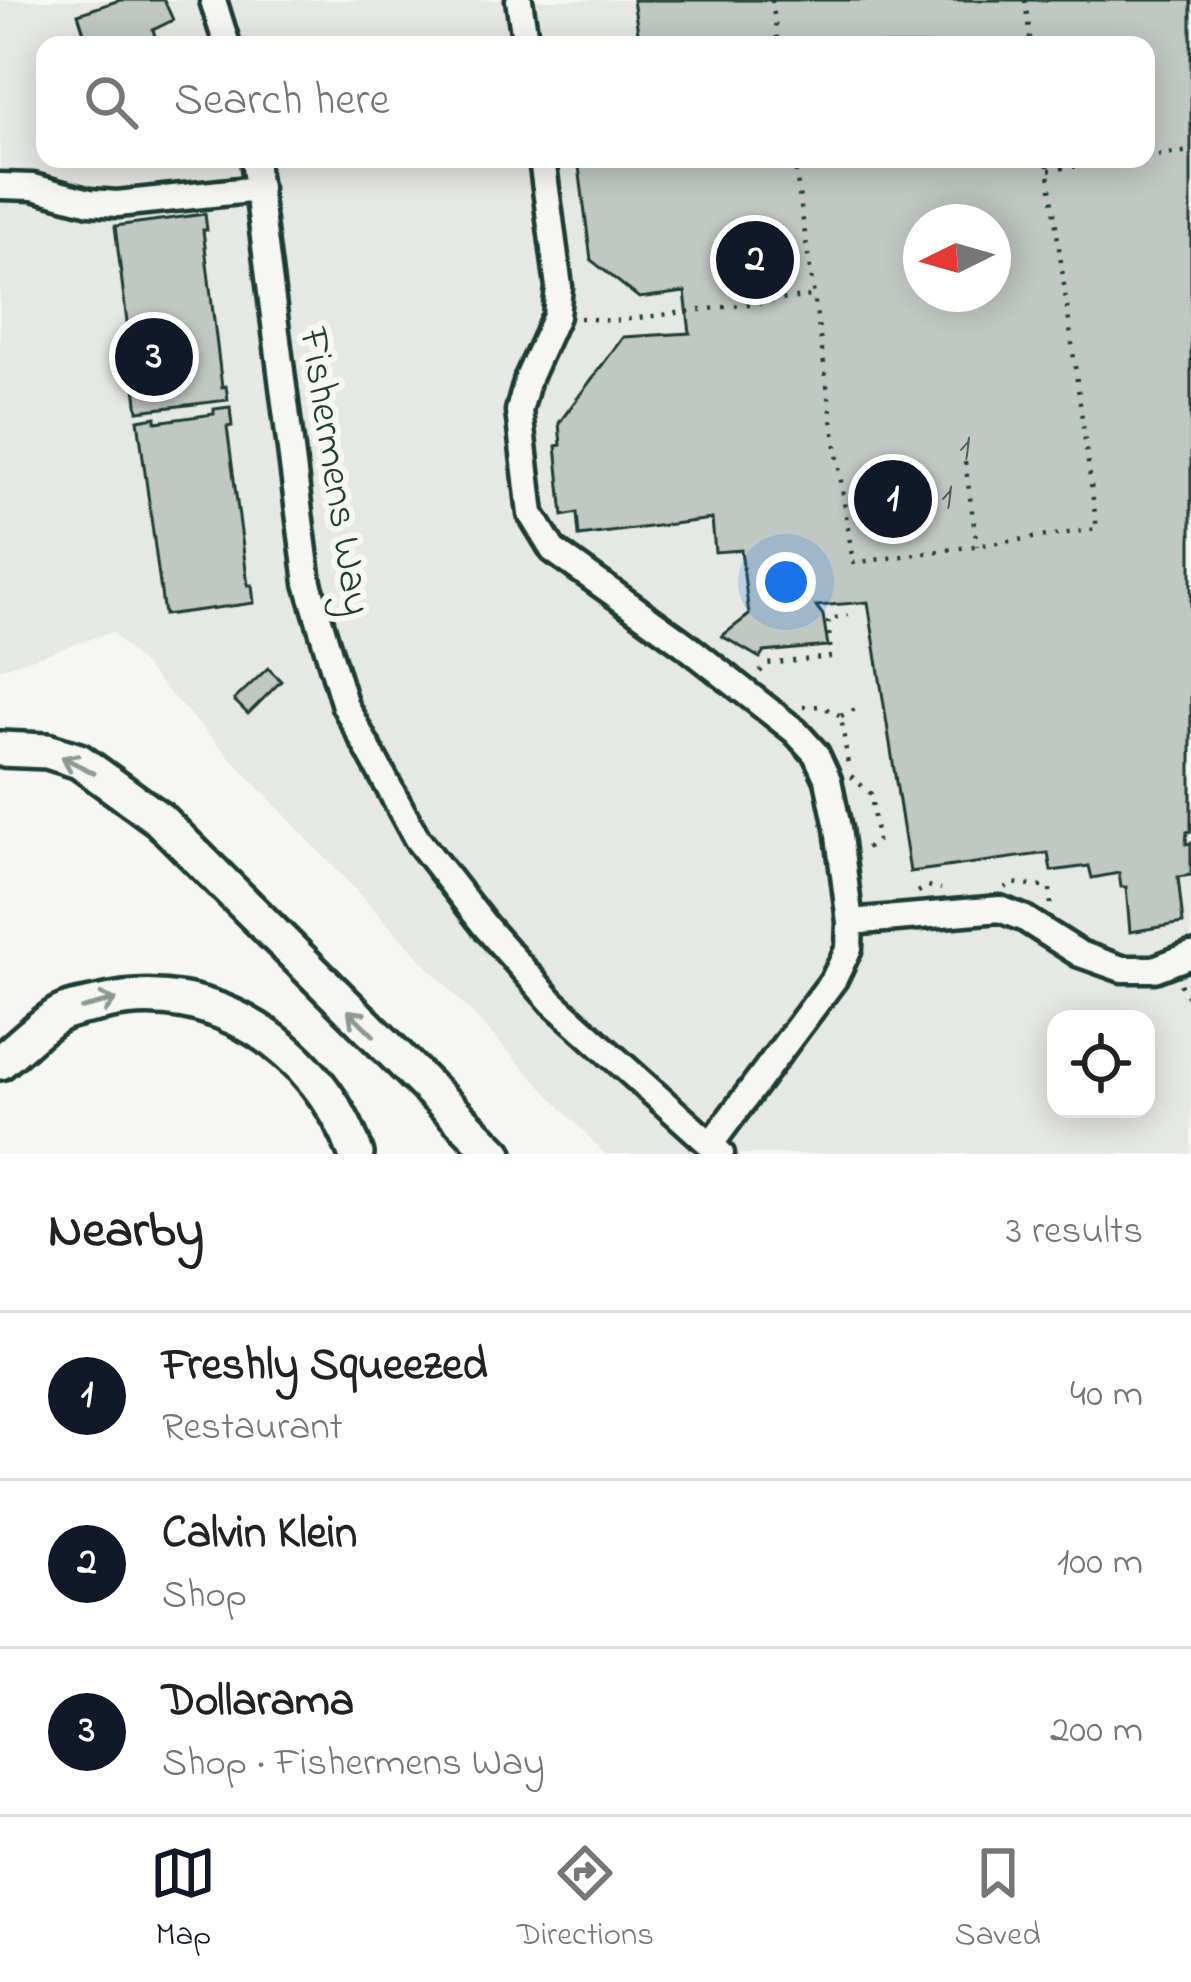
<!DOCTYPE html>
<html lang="en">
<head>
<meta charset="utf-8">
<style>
	:root { --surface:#fff; --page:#f6f6f6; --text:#222; --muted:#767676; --line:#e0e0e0; --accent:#111827 }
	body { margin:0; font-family:"Indie Flower",sans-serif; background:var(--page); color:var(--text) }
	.controls { position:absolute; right:36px; bottom:36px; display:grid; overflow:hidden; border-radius:24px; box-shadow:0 6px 30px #0003 }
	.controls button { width:108px; height:108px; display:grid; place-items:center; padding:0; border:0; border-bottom:3px solid var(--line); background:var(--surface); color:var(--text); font:60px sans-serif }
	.compass { position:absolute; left:903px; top:204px; width:108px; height:108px; border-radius:50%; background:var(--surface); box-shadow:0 6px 30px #0003; rotate:265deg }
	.you { position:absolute; left:786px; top:582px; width:42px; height:42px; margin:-30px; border:9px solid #fff; border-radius:50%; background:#1a73e8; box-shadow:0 0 0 18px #1a73e833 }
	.badge { display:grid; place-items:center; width:78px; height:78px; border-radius:50%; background:var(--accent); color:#fff; font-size:39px; font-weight:700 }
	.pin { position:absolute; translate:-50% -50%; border:6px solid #fff; box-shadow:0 3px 12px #0006 }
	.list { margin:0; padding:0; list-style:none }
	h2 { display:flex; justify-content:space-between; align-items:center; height:156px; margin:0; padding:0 48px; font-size:51px }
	h2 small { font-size:39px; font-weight:400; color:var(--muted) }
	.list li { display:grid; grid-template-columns:78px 1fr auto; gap:36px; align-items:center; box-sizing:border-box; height:168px; padding:0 48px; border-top:3px solid var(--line) }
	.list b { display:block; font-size:45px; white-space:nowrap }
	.list p { margin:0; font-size:39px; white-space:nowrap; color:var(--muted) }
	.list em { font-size:39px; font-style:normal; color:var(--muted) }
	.icon { flex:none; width:66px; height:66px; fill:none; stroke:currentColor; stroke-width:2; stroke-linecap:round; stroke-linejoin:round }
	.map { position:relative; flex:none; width:1191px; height:1154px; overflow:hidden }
	.search { position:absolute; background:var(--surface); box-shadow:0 6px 30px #0003; left:36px; right:36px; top:36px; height:132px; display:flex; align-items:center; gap:30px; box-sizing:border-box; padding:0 42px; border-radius:24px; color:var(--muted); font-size:45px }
	.sheet { height:660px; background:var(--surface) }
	nav { display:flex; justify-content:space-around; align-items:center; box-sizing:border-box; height:168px; border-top:3px solid var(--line); background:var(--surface); font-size:33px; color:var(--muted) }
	nav a { display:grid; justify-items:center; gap:6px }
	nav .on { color:var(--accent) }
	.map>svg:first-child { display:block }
</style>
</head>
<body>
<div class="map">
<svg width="1191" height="1154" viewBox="0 0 1191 1154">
	<rect width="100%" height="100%" fill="#f6f6f2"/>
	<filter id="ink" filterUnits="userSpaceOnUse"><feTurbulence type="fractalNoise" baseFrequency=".00833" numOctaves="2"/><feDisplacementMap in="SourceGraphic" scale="24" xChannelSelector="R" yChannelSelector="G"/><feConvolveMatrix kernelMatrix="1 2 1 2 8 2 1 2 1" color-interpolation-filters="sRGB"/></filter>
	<g filter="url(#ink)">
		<path fill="#e6e8e4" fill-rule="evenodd" d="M 0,0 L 1191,0 L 1191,1154 L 605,1154 L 112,632 L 0,669 ZM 45,45 L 1146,45 L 1146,159 L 45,159 ZM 921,222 L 993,222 L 993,294 L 921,294 ZM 1056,1019 L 1146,1019 L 1146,1109 L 1056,1109 Z"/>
		<path fill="#c1c8c3" stroke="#1f3d34" stroke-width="3" fill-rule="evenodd" d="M 120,0 L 164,0 L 173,20 L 153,30 L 158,45 L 88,45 L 78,14 Z
			M 633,0 L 1191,0 L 1191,831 L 1187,832 L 1186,844 L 1191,843 L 1191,875 L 1178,877 L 1183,923 L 1130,932 L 1126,887 L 1121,887 L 1119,873 L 1092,878 L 1089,866 L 1051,871 L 1048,853 L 910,872 L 868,602 L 816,606 L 823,615 L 828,646 L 764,652 L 760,658 L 722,636 L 749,615 L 741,550 L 715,552 L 712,519 L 579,536 L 577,513 L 563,516 L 556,446 L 561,445 L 559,423 L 623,337 L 690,333 L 685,292 L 639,298 L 591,260 L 578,159 L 1146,159 L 1146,45 L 640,45 ZM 921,222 L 993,222 L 993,294 L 921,294 Z
			M 205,214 L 207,230 L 203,230 L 222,387 L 226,386 L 228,400 L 138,411 L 115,226 Z
			M 230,407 L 232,426 L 227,427 L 248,585 L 252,585 L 254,603 L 164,615 L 138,420 L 156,417 L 156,422 L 214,414 L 214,409 Z
			M 268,668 L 281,681 L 248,714 L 234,700 Z"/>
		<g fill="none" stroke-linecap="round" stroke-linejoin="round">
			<g stroke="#1f3d34" stroke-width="33">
				<path id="minor" d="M 213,0 L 227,45
					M 519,0 L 526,45
					M 254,159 L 308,583 L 345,706 L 417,839 L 485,926 L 552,1002 L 721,1154
					M 542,159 L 559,287 L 556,316 L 528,378 L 519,411 L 531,514 L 553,550 L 684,644 L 795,731 L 816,754 L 828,780 L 838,828 L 850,922
					M 0,186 L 33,187 L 90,202 L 117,204 L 259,189
					M 710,1145 L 834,979 L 849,948 L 850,922 L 1000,909 L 1025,919 L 1080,954 L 1122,969 L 1154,969 L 1191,955"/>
			</g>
			<g stroke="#1f3d34" stroke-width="42">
				<path id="highway" d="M 0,749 L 47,751 L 79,761 L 159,819 L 495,1154
					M 0,1062 C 19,1047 37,1028 58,1015 C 70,1008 88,1006 102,1003 C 213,976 320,1051 356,1154"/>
			</g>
			<path stroke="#1f3d34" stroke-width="4.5" stroke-dasharray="3 9" stroke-linecap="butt" d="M 772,0 L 778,45
				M 1025,0 L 1031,45
				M 1146,157 L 1191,151
				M 794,159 L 853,563 L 1097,529 L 1047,159
				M 1049,170 L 1132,159
				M 580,318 L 614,321 L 812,296
				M 965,462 L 977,546
				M 760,672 L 767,664 L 831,657 L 828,619 L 848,616
				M 803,707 L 821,706 L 841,716 L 848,765
				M 841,716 L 862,706
				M 851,776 L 871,794 L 877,841 L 863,850
				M 1005,888 L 1012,883 L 1050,888 L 1051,908
				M 918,892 L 928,886 L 941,889
				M 1180,984 L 1191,1003"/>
			<use href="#minor" stroke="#f6f6f2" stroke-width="24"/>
			<use href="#highway" stroke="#f6f6f2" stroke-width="33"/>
		</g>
		<defs><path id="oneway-shaft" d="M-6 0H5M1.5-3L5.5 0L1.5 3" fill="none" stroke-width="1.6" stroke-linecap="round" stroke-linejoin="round" transform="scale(3)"/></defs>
		<g stroke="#8a9a93">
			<use href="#oneway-shaft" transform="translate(78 765) rotate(-153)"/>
			<use href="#oneway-shaft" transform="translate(99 1004) rotate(-14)"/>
			<use href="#oneway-shaft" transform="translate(361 1023) rotate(-135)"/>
		</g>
	</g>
	<g text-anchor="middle" stroke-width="12" stroke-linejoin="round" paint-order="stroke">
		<g font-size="36" fill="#486058">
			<text x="965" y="458">1</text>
			<text x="947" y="507">1</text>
		</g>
		<g font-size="42" fill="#1f3d34" stroke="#f6f6f2">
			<text transform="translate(338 471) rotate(81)" y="15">Fishermens Way</text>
		</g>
	</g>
</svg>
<div class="controls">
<button><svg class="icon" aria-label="locate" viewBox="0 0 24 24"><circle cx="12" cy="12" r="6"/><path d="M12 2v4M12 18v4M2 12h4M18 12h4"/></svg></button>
</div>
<svg class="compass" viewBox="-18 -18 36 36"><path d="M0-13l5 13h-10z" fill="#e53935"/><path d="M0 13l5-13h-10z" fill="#767676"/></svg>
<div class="you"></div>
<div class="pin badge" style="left:893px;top:499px">1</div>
<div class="pin badge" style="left:755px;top:260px">2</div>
<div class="pin badge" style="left:154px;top:357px">3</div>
<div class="search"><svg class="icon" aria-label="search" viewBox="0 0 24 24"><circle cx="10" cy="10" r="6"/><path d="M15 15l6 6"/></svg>Search here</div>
</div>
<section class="sheet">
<h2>Nearby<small>3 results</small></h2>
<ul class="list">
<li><span class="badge">1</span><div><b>Freshly Squeezed</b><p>Restaurant</p></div><em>40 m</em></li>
<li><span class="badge">2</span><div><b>Calvin Klein</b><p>Shop</p></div><em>100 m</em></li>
<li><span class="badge">3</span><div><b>Dollarama</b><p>Shop · Fishermens Way</p></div><em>200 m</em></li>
</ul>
</section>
<nav>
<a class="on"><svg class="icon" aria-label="map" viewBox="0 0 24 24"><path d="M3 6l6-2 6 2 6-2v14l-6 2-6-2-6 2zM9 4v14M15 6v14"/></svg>Map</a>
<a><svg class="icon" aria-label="directions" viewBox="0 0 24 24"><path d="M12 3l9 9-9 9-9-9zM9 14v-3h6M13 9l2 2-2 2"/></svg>Directions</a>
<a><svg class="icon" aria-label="saved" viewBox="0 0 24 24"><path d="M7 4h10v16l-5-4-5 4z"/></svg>Saved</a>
</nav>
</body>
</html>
